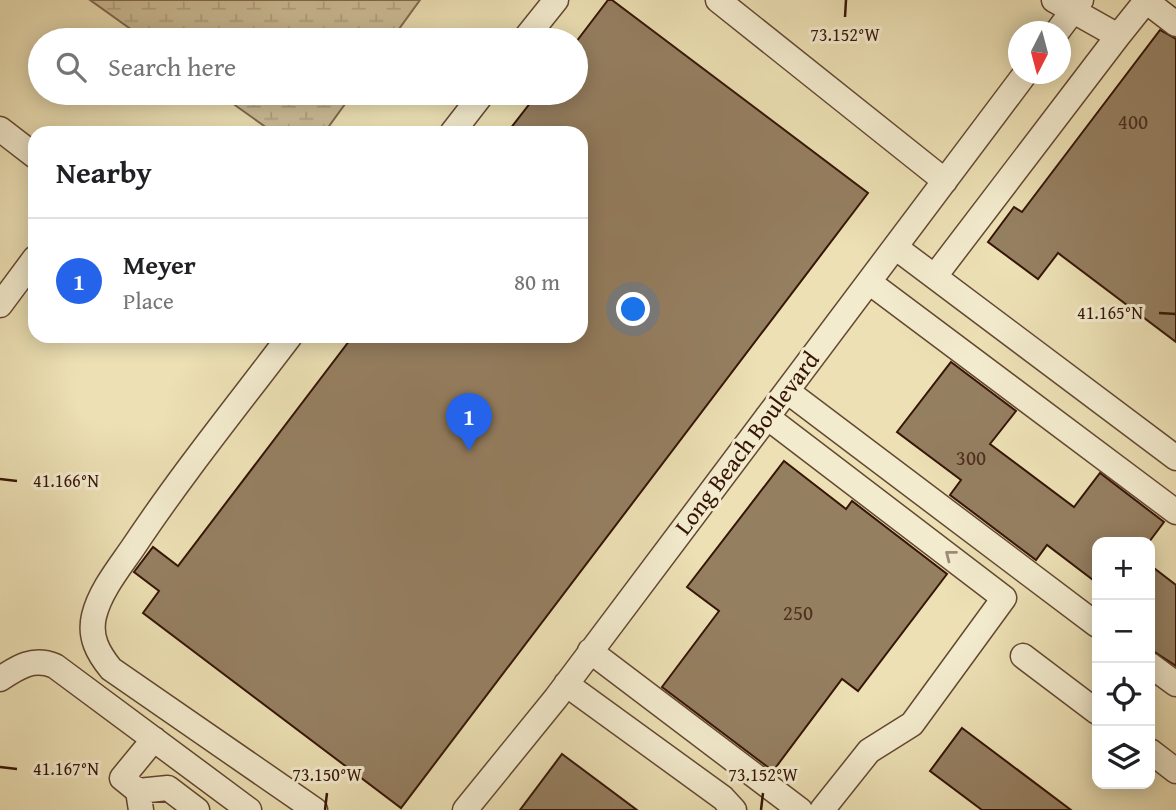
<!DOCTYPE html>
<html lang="en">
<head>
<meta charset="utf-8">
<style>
	:root { --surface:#fff; --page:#f2f2f2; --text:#202124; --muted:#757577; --line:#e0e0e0; --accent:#2563eb }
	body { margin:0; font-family:"Gentium Book Plus",serif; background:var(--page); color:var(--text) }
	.controls { position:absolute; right:21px; bottom:21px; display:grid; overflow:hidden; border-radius:14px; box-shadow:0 4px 18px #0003 }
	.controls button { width:63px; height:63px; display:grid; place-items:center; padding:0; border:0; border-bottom:2px solid var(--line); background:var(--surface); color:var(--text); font:35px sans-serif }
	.compass { position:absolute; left:1008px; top:21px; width:63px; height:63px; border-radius:50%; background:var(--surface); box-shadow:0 4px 18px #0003; rotate:186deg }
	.you { position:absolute; left:634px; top:310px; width:24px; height:24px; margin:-18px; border:5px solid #fff; border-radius:50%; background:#1a73e8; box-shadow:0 0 0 10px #1a73e833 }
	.badge { display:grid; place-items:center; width:46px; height:46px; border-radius:50%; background:var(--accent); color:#fff; font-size:23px; font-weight:700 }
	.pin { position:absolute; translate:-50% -58px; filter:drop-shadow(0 2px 4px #0008) }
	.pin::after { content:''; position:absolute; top:37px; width:24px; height:21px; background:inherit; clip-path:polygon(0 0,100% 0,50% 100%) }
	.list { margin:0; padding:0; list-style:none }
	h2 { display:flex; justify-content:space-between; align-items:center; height:91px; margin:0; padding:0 28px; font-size:30px }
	h2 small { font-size:23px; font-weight:400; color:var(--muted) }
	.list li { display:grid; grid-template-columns:46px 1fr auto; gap:21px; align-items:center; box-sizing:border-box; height:126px; padding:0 28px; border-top:2px solid var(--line) }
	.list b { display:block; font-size:26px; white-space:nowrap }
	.list p { margin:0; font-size:23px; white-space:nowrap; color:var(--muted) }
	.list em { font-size:23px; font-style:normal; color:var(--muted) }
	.icon { flex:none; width:38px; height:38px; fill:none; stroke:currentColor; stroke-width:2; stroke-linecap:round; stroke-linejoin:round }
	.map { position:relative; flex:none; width:1176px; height:810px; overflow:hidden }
	.search { position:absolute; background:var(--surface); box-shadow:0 4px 18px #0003; left:28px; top:28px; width:560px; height:77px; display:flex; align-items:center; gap:18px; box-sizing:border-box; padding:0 24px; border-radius:38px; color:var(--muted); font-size:26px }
	.panel { position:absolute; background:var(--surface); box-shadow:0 4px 18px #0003; left:28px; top:126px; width:560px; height:217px; border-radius:21px }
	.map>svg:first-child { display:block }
</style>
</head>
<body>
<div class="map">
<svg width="1176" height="810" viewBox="0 0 1176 810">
	<defs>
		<pattern id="wetland-marsh" width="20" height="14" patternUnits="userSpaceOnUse" patternTransform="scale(1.75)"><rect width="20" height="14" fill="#cdbd97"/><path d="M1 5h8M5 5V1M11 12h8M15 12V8" fill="none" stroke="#b1a281"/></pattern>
	</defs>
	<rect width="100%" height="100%" fill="#ece0b4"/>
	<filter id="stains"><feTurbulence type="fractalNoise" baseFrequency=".00286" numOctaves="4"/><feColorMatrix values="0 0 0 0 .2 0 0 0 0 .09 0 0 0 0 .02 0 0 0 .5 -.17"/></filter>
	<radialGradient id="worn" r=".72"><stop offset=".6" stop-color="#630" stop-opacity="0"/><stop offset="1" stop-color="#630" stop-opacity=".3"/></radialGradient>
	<path fill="url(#wetland-marsh)" stroke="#82694f" stroke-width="2" d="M 90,0 L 420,0 L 391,40 L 146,40 Z
		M 218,93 L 353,93 L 324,133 L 274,133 Z"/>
	<path fill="#957f61" stroke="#361507" stroke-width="2" d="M 608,0 L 612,0 L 868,193 L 401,808 L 143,613 L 159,591 L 134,572 L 153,547 L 178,566 L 353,336 L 581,336 L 581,133 L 507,133 L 538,93 L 576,93 L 576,42 Z
		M 1160,30 L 1176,39 L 1176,342 L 1058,253 L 1038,279 L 988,242 L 1014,207 L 1022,212 Z
		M 951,362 L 1016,411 L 990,444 L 1074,507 L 1100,473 L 1164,522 L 1149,542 L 1097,542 L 1097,583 L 1047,545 L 1036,560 L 950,495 L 961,480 L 897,432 Z
		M 784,461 L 846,509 L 852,501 L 947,574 L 858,691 L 842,679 L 773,771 L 662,687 L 719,611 L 687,587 Z
		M 1150,565 L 1176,585 L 1176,666 L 1150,649 Z
		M 962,728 L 1071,810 L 982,810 L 930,771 Z
		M 562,754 L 637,810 L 520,810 Z"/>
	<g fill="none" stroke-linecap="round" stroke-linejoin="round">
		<g stroke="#644832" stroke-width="27">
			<path id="minor" d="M 718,0 L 945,181
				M 1054,0 L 1118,36 L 1146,1 L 1176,24
				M 1057,32 L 1081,0
				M 524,40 L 556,0
				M 0,129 L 35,156
				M 452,133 L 483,93
				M 895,247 L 1176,458
				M 935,276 L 1118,36
				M 869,282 L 1176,512
				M 0,305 L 35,258
				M 290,336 C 237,406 182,474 134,546 C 119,568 100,591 94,616 C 89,637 98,653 111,669 L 315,810
				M 787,391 L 1097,625
				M 767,417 L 1004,598 L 912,724 L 869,751 L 822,810
				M 590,651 L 800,810
				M 1023,656 L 1097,712
				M 1150,665 L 1176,684
				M 0,679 C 18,667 33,657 55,666 L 249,810
				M 566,684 L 723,798 L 734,810
				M 1150,751 L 1176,771
				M 138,791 L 168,788 L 197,810
				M 141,810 L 138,791 L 122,778 L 154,739
				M 465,810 L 556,698 L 1025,74"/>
		</g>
		<use href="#minor" stroke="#f3ebce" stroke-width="24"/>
	</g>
	<defs><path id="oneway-chevron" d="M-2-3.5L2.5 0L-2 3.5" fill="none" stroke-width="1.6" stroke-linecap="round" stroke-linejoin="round" transform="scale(1.75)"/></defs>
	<use stroke="#9e8b74" href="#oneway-chevron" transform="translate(950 555) rotate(-142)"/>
	<path fill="none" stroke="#361507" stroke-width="2.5" d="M 845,17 L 846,0M 1159,313 L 1176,314M 0,479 L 17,481M 0,767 L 17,769M 325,810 L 327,793M 761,810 L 763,793"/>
	<g text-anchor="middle" stroke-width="6" stroke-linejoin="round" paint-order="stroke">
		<g font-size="21" fill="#4e301e">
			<text x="1133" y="129">400</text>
			<text x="971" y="465">300</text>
			<text x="798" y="620">250</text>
		</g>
		<g font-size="24" fill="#361507" stroke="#f3ebce">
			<text transform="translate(747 443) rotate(-53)" y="8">Long Beach Boulevard</text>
		</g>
	</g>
	<g font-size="18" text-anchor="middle" fill="#361507" stroke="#f3ebce" stroke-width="6" stroke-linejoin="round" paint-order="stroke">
		<text x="845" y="41">73.152°W</text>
		<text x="1110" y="319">41.165°N</text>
		<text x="66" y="487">41.166°N</text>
		<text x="66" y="775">41.167°N</text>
		<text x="327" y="781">73.150°W</text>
		<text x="763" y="781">73.152°W</text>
	</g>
	<rect width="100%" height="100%" filter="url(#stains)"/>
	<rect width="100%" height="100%" fill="url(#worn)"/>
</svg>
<div class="controls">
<button>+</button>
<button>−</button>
<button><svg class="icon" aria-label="locate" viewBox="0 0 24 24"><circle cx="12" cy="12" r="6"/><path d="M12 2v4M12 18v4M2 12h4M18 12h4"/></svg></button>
<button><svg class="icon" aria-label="layers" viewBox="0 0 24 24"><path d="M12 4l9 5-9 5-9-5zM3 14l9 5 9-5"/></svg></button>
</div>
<svg class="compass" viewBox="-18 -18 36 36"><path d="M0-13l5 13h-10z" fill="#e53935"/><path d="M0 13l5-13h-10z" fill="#757577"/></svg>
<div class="you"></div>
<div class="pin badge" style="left:469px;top:451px">1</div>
<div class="search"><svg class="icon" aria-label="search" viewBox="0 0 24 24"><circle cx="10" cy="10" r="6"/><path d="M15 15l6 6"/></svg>Search here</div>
<section class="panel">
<h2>Nearby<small></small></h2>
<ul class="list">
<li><span class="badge">1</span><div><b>Meyer</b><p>Place</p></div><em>80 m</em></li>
</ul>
</section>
</div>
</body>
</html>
